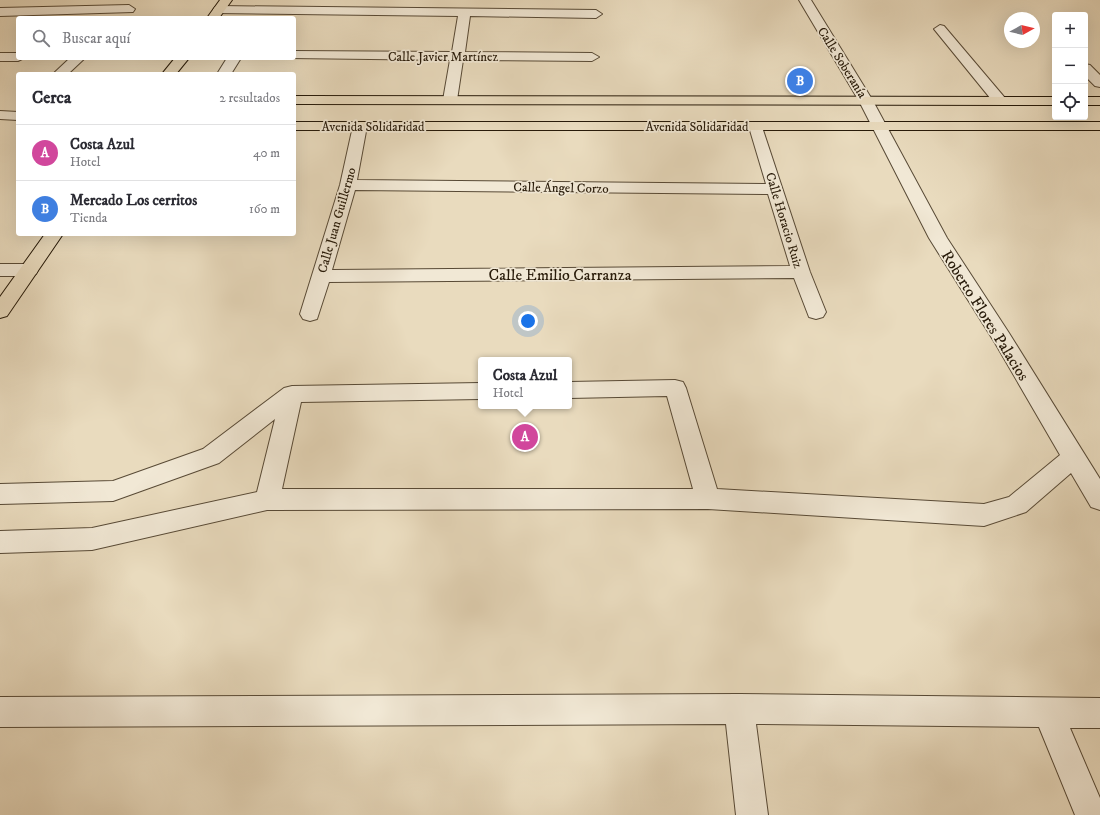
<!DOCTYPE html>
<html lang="es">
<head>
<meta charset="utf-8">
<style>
	:root { --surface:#fff; --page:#f2f2f3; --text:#2b2b33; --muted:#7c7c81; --line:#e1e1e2; --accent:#0b8043 }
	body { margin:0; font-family:"IM FELL DW Pica",serif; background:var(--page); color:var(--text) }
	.controls { position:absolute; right:12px; top:12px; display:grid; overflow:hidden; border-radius:4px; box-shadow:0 4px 16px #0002 }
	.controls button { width:36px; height:36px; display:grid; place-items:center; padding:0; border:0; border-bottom:1px solid var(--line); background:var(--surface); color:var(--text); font:20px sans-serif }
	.compass { position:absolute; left:1004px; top:12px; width:36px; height:36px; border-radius:50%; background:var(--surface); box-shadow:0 4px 16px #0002; rotate:82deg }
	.you { position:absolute; left:528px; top:321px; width:14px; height:14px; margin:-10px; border:3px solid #fff; border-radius:50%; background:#1a73e8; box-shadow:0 0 0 6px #1a73e833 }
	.badge { display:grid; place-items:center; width:26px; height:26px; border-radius:50%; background:var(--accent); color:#fff; font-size:13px; font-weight:700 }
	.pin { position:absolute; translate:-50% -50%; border:2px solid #fff; box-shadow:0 1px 4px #0006 }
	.popup { position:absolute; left:478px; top:357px; width:94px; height:52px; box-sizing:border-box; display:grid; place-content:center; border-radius:4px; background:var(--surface); filter:drop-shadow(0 1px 3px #0005); font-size:13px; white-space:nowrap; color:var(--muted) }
	.popup b { font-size:15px; color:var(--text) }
	.popup::after { content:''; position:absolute; left:50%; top:100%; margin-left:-8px; border:8px solid transparent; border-top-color:var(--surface) }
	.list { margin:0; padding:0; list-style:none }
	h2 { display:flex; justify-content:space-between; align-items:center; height:52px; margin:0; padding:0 16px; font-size:17px }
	h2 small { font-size:13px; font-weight:400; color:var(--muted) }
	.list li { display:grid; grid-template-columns:26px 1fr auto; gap:12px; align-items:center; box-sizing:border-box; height:56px; padding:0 16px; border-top:1px solid var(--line) }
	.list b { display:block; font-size:15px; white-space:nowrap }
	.list p { margin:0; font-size:13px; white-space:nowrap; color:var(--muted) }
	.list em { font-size:13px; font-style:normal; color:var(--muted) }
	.icon { flex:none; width:22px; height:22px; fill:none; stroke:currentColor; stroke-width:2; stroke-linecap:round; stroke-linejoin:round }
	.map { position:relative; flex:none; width:1100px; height:815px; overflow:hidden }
	.search { position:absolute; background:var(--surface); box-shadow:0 4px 16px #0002; left:16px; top:16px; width:280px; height:44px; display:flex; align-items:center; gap:10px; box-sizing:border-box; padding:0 14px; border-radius:4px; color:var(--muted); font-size:15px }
	.panel { position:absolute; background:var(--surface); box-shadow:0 4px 16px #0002; left:16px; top:72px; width:280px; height:164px; border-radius:4px }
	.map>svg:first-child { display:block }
</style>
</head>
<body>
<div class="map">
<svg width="1100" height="815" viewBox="0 0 1100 815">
	<rect width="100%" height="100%" fill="#e9dbbe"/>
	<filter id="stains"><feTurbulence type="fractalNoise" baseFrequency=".005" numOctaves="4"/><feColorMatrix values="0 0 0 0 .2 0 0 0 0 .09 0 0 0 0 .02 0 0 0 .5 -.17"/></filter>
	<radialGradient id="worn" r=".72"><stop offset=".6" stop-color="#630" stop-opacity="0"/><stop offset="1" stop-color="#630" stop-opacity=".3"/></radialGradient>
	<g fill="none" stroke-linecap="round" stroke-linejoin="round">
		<g stroke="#584a36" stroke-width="2">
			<path id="minor" d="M 799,0 L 811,0 L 873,101 L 947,238 L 1009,333 L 1100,479 L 1100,510 L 1091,507 L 1071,473 L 1026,512 L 984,526 L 708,509 L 267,510 L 92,550 L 0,553 L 0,531 L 92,528 L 257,492 L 275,419 L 219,463 L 113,501 L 0,504 L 0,484 L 113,481 L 203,449 L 284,388 L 292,386 L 481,383 L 481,399 L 301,402 L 282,489 L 693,489 L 667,396 L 569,398 L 569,382 L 675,380 L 683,382 L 686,388 L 717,489 L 984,504 L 1009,497 L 1060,455 L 995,343 L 929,238 L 859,101 Z
				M 129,5 L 135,9 L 133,12 L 0,16 L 0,8 Z
				M 219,6 L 596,10 L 602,14 L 596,18 L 470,16 L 465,52 L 592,53 L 599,57 L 592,61 L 463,60 L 457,100 L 455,103 L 445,103 L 443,100 L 450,60 L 290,58 L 294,58 L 294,51 L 452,52 L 458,16 L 215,13 L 213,10 L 215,7 Z
				M 940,25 L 944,26 L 1005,98 L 1007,101 L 1005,104 L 995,104 L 934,29 Z
				M 0,53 L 18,53 L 18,58 L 24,58 L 18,61 L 0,61 Z
				M 70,58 L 85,58 L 68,74 L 53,74 Z
				M 227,58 L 241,58 L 231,74 L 217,74 Z
				M 1085,64 L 1090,65 L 1100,75 L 1100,87 L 1095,86 L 1085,76 Z
				M 0,111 L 18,112 L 18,120 L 0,119 Z
				M 360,122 L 365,123 L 367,126 L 357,180 L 766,184 L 749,127 L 751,124 L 761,124 L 810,272 L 826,312 L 823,317 L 816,319 L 809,317 L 794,278 L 329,282 L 317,319 L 310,321 L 303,319 L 300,314 L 340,185 L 353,126 L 355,123 ZM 355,190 L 768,194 L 790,266 L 332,270 Z
				M 0,264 L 29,264 L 36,266 L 38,270 L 36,274 L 29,276 L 0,276 Z
				M 739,694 L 1100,698 L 1100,728 L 1070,728 L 1100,798 L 1100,815 L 1075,815 L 1039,727 L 756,724 L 768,815 L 736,815 L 726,724 L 0,727 L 0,697 Z"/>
		</g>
		<g stroke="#271a09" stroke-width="2">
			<path id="major" d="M 220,0 L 232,0 L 219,18 L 207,18 Z
				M 175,58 L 189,58 L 176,74 L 162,74 Z
				M 294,96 L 1055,97 L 1055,105 L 294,104 Z
				M 1085,97 L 1100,97 L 1100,105 L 1085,105 Z
				M 294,122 L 1100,122 L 1100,130 L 294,130 Z
				M 45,234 L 63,234 L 7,316 L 0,318 L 0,297 Z"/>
		</g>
		<use href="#minor" fill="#f1e8d5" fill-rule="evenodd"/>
		<use href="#major" fill="#e9dbbe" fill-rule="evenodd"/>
	</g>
	<g text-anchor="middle" stroke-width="3.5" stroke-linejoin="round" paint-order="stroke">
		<g font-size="13" fill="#271a09" stroke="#f1e8d5">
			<text x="443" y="61">Calle Javier Martínez</text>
			<text transform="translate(843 62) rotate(58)" y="5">Calle Soberanía</text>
			<text x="373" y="131">Avenida Solidaridad</text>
			<text x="697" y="131">Avenida Solidaridad</text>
			<text transform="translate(561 187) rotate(1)" y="5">Calle Ángel Corzo</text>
			<text transform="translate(336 220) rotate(-74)" y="5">Calle Juan Guillermo</text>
			<text transform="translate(785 220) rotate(73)" y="5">Calle Horacio Ruiz</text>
		</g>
		<g font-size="16" fill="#271a09" stroke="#f1e8d5">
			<text x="560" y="280">Calle Emilio Carranza</text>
			<text transform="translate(986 315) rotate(58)" y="6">Roberto Flores Palacios</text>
		</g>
	</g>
	<rect width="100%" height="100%" filter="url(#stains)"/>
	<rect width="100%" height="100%" fill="url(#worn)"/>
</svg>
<div class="controls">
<button>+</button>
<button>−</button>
<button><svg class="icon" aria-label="locate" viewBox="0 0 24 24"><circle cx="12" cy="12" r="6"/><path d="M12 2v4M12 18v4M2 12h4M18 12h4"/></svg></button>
</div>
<svg class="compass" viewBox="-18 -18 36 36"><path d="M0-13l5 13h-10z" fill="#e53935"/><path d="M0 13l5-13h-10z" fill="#7c7c81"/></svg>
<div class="you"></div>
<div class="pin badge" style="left:525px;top:437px;background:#d1479c">A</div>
<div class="popup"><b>Costa Azul</b>Hotel</div>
<div class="pin badge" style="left:800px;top:81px;background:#3f7fe0">B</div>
<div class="search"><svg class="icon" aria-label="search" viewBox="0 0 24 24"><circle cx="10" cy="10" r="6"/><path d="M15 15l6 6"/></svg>Buscar aquí</div>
<section class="panel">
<h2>Cerca<small>2 resultados</small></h2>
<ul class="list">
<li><span class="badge" style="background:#d1479c">A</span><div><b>Costa Azul</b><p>Hotel</p></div><em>40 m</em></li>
<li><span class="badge" style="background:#3f7fe0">B</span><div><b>Mercado Los cerritos</b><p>Tienda</p></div><em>160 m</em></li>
</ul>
</section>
</div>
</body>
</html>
